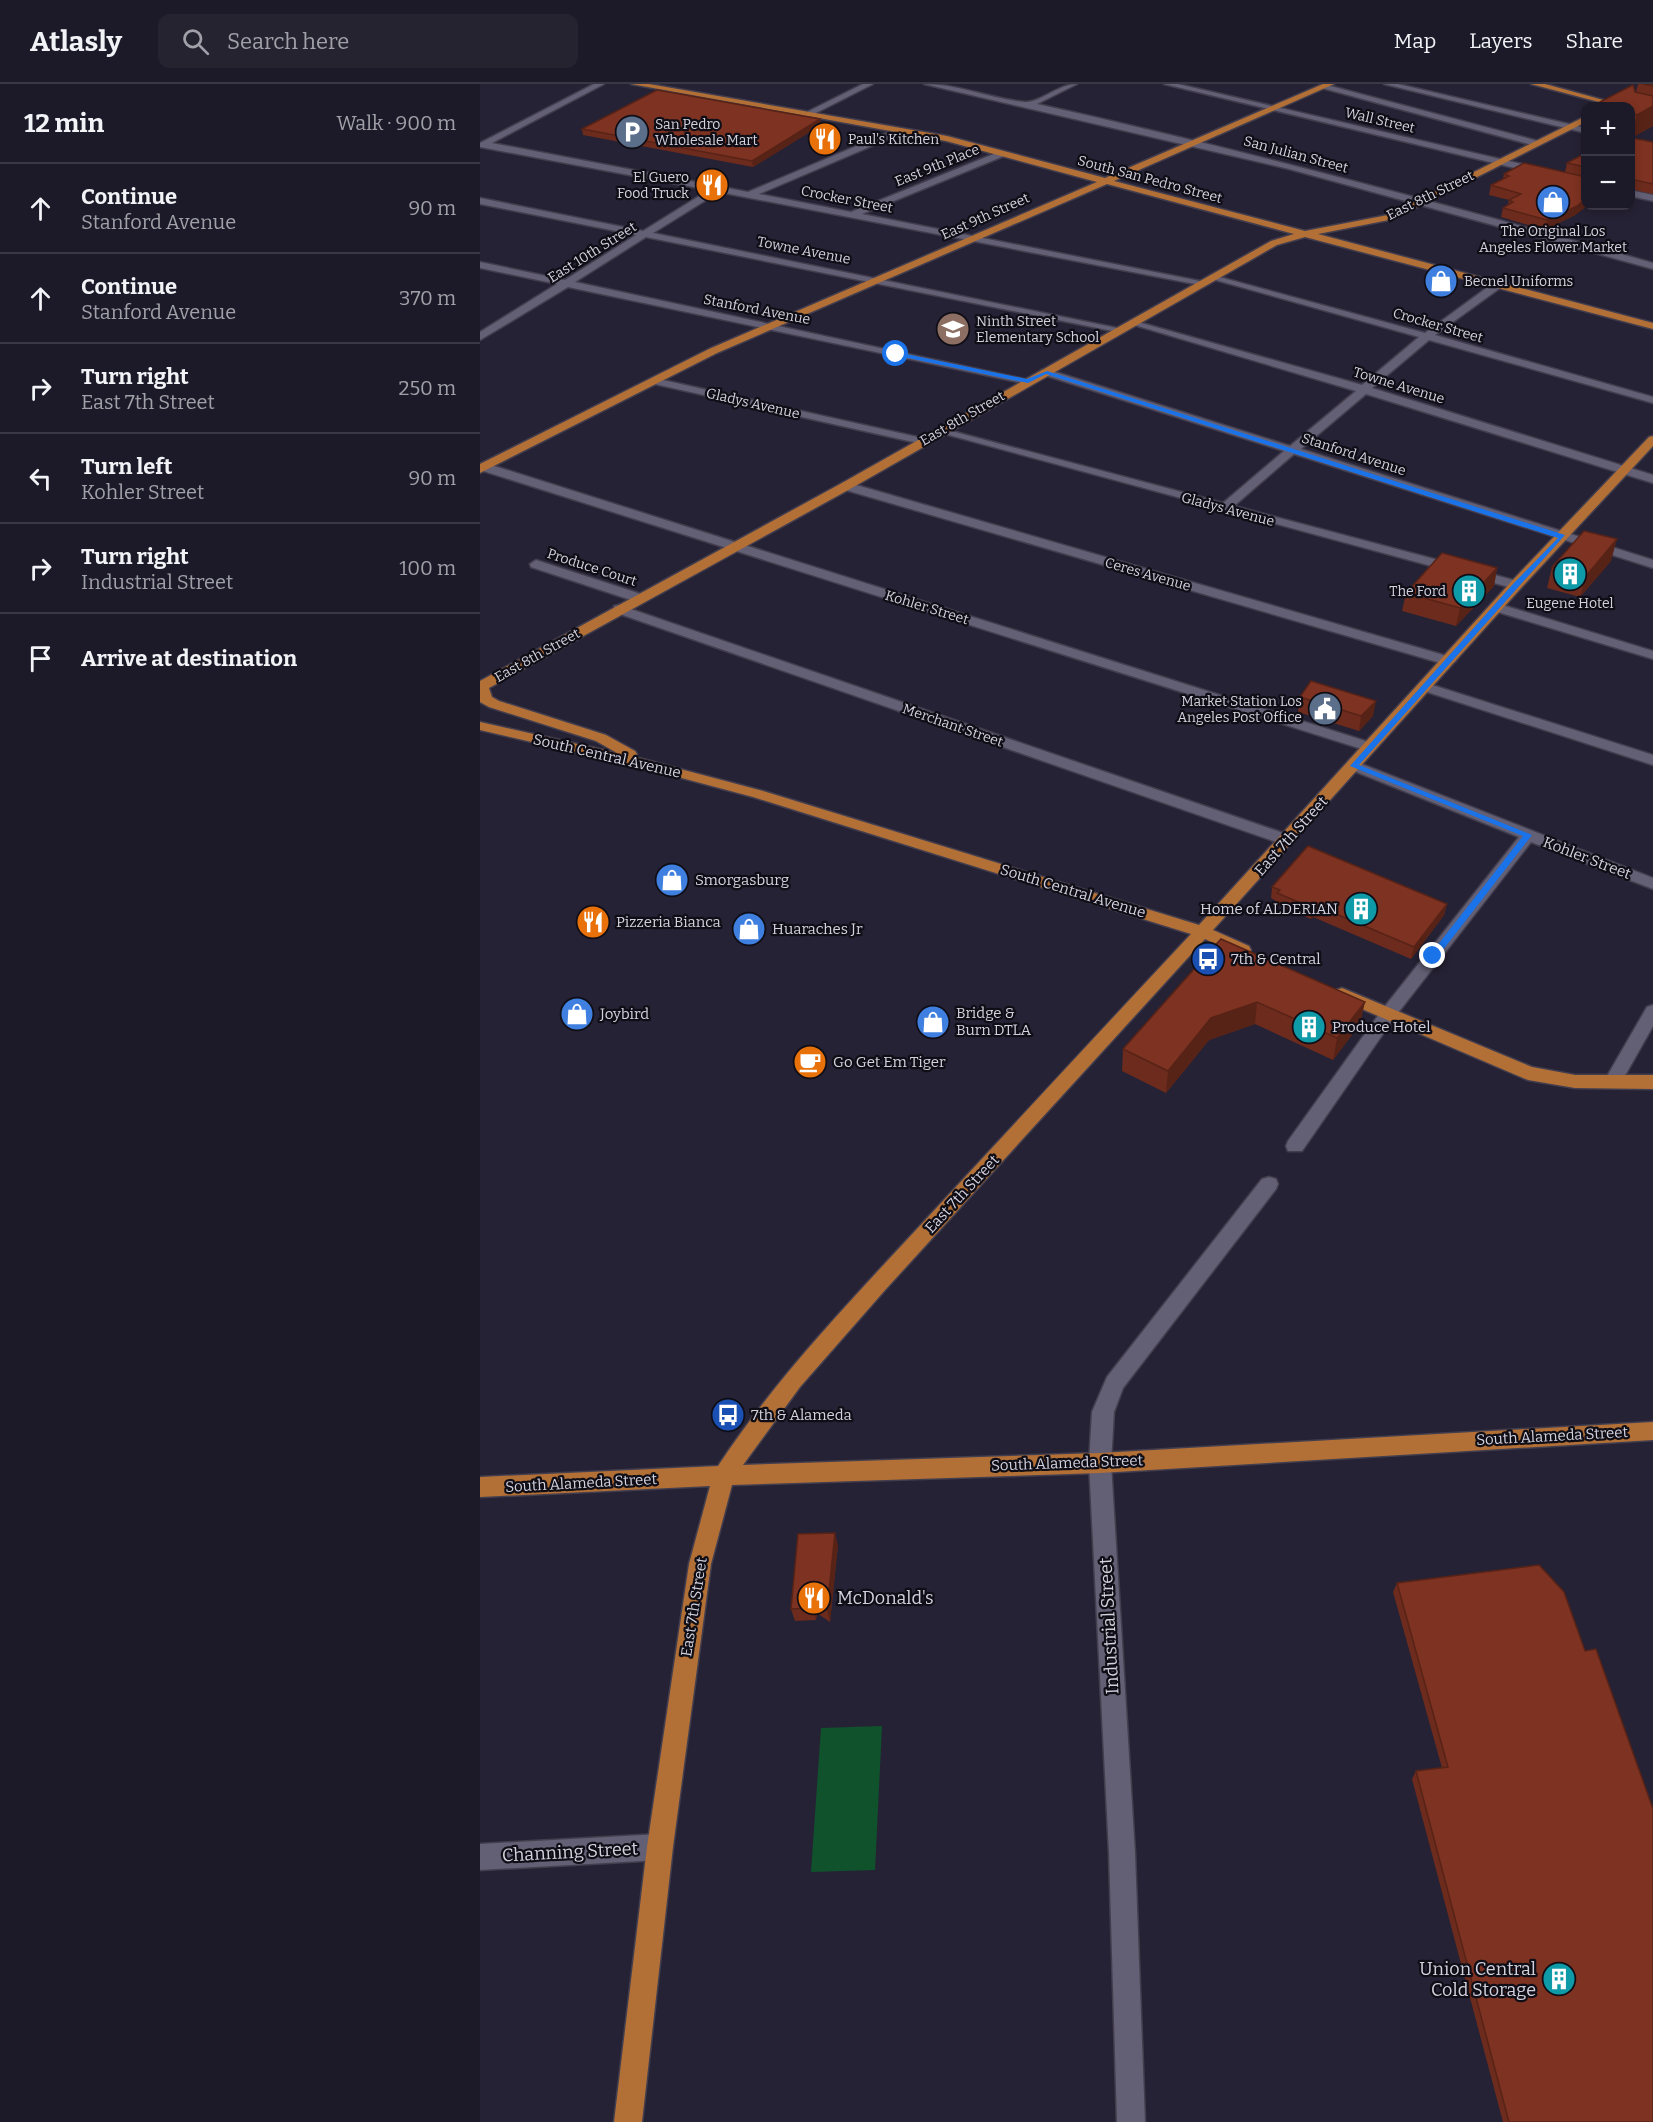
<!DOCTYPE html>
<html lang="en">
<head>
<meta charset="utf-8">
<style>
	:root { --surface:#1c1a28; --page:#252330; --text:#f1f3f6; --muted:#a0a1a8; --line:#3a3845 }
	body { margin:0; font-family:Bitter,serif; background:var(--page); color:var(--text) }
	.controls { position:absolute; right:18px; top:18px; display:grid; overflow:hidden; border-radius:12px; box-shadow:0 3px 9px #0003 }
	.controls button { width:54px; height:54px; display:grid; place-items:center; padding:0; border:0; border-bottom:2px solid var(--line); background:var(--surface); color:var(--text); font:30px sans-serif }
	.stop { position:absolute; width:18px; height:18px; margin:-14px; border:4px solid #1a73e8; border-radius:50%; background:#fff }
	.stop.end { background:#1a73e8; border-color:#fff; box-shadow:0 2px 6px #0008 }
	.list { margin:0; padding:0; list-style:none }
	h2 { display:flex; justify-content:space-between; align-items:center; height:78px; margin:0; padding:0 24px; font-size:26px }
	h2 small { font-size:20px; font-weight:400; color:var(--muted) }
	.list li { display:grid; grid-template-columns:39px 1fr auto; gap:18px; align-items:center; box-sizing:border-box; height:90px; padding:0 24px; border-top:2px solid var(--line) }
	.list b { display:block; font-size:22px; white-space:nowrap }
	.list p { margin:0; font-size:20px; white-space:nowrap; color:var(--muted) }
	.list em { font-size:20px; font-style:normal; color:var(--muted) }
	.icon { flex:none; width:33px; height:33px; fill:none; stroke:currentColor; stroke-width:2; stroke-linecap:round; stroke-linejoin:round }
	.map { position:relative; flex:none; width:1173px; height:2038px; overflow:hidden }
	header { display:flex; align-items:center; gap:36px; box-sizing:border-box; height:84px; padding:0 30px; background:var(--surface); border-bottom:2px solid var(--line) }
	header strong { font-size:28px }
	nav { display:flex; gap:33px; margin-inline-start:auto; font-size:21px }
	.search { width:420px; height:54px; background:var(--page); display:flex; align-items:center; gap:15px; box-sizing:border-box; padding:0 21px; border-radius:12px; color:var(--muted); font-size:22px }
	main { display:flex }
	aside { flex:1; background:var(--surface) }
	.map>svg:first-child { display:block }
</style>
</head>
<body>
<header>
<strong>Atlasly</strong>
<div class="search"><svg class="icon" aria-label="search" viewBox="0 0 24 24"><circle cx="10" cy="10" r="6"/><path d="M15 15l6 6"/></svg>Search here</div>
<nav><a>Map</a><a>Layers</a><a>Share</a></nav>
</header>
<main>
<aside>
<h2>12 min<small>Walk · 900 m</small></h2>
<ul class="list">
<li><svg class="icon" aria-label="ahead" viewBox="0 0 24 24"><path d="M12 20V5M6 11l6-6 6 6"/></svg><div><b>Continue</b><p>Stanford Avenue</p></div><em>90 m</em></li>
<li><svg class="icon" aria-label="ahead" viewBox="0 0 24 24"><path d="M12 20V5M6 11l6-6 6 6"/></svg><div><b>Continue</b><p>Stanford Avenue</p></div><em>370 m</em></li>
<li><svg class="icon" aria-label="right" viewBox="0 0 24 24"><path d="M7 20v-9h11M14 6l5 5-5 5"/></svg><div><b>Turn right</b><p>East 7th Street</p></div><em>250 m</em></li>
<li><svg class="icon" aria-label="left" viewBox="0 0 24 24"><path d="M17 20v-9H6M10 6l-5 5 5 5"/></svg><div><b>Turn left</b><p>Kohler Street</p></div><em>90 m</em></li>
<li><svg class="icon" aria-label="right" viewBox="0 0 24 24"><path d="M7 20v-9h11M14 6l5 5-5 5"/></svg><div><b>Turn right</b><p>Industrial Street</p></div><em>100 m</em></li>
<li><svg class="icon" aria-label="arrive" viewBox="0 0 24 24"><path d="M6 21V4h12l-3 4 3 4H6"/></svg><div><b>Arrive at destination</b></div></li>
</ul>
</aside>
<div class="map">
<svg width="1173" height="2038" viewBox="0 0 1173 2038">
	<rect width="100%" height="100%" fill="#262235"/>
	<path fill="#10522c" d="M 402,1642 L 395,1786 L 331,1788 L 341,1644 Z"/>
	<g fill="none" stroke-linecap="round" stroke-linejoin="round">
		<g stroke="#423e4e" stroke-width="3">
			<path id="minor" d="M 114,0 L 124,0 L 12,59 L 268,108 L 419,44 L 422,49 L 279,110 L 371,128 L 521,67 L 524,68 L 524,72 L 382,130 L 730,199 L 725,202 L 239,108 L 173,149 L 647,246 L 642,249 L 166,153 L 95,198 L 553,297 L 548,300 L 88,203 L 0,256 L 0,248 L 77,200 L 0,184 L 0,178 L 85,196 L 156,151 L 0,120 L 0,114 L 163,147 L 229,106 L 0,63 L 0,59 Z
				M 383,0 L 393,0 L 328,33 L 321,31 Z
				M 444,0 C 479,0 511,15 545,18 C 560,19 578,0 597,0 L 557,20 C 764,66 969,121 1173,179 L 1173,185 L 809,85 Z
				M 684,0 L 698,0 L 1106,95 L 1106,101 Z
				M 843,0 L 1058,57 L 1059,59 L 1052,61 L 842,4 Z
				M 904,0 L 918,0 L 1106,44 L 1106,49 Z
				M 1150,106 L 1173,111 L 1173,117 L 1150,112 Z
				M 732,191 L 945,249 L 1012,200 L 1020,200 L 1020,204 L 955,251 L 1173,313 L 1173,319 L 949,256 L 892,304 L 1173,391 L 1173,399 L 886,310 L 821,365 L 1173,476 L 1173,484 L 814,370 L 754,422 L 1041,498 L 1041,504 L 1036,505 L 454,347 L 464,345 L 743,419 L 804,367 L 561,290 L 561,286 L 569,286 L 810,362 L 876,307 L 651,240 L 651,236 L 882,301 L 939,253 L 732,195 Z
				M 174,294 L 442,354 L 448,357 L 442,360 L 170,299 L 169,297 Z
				M 0,380 L 8,380 L 895,660 L 897,663 L 895,666 L 885,666 L 0,386 Z
				M 366,398 L 974,574 L 976,577 L 969,581 L 964,580 L 362,405 L 362,399 Z
				M 56,476 L 164,511 L 166,514 L 164,517 L 154,517 L 51,483 L 50,480 Z
				M 1016,519 L 1173,567 L 1173,575 L 1011,526 L 1011,520 Z
				M 139,521 L 812,752 L 815,756 L 812,760 L 802,760 L 134,528 L 134,522 Z
				M 946,599 L 1173,671 L 1173,681 L 941,606 L 941,600 Z
				M 874,677 L 1173,794 L 1173,805 L 1051,758 L 914,934 L 822,1067 L 808,1067 L 806,1062 L 808,1057 L 902,926 L 1039,753 L 869,685 L 867,682 Z
				M 1173,921 L 1173,942 L 1138,1004 L 1126,1004 L 1123,999 L 1126,994 L 1167,923 Z
				M 789,1093 L 796,1095 L 798,1100 L 796,1105 L 643,1304 L 634,1328 L 631,1379 L 655,1769 L 665,2038 L 637,2038 L 629,1769 L 609,1379 L 612,1328 L 627,1293 L 782,1095 Z
				M 180,1750 L 189,1754 L 193,1763 L 189,1772 L 180,1776 L 0,1786 L 0,1760 Z"/>
		</g>
		<g stroke="#423e4e" stroke-width="3">
			<path id="major" d="M 151,0 L 169,0 L 467,52 L 625,94 L 843,0 L 854,0 L 634,97 L 825,147 L 908,131 L 1106,32 L 1106,38 L 914,135 L 838,150 L 1173,239 L 1173,245 L 825,153 L 797,161 L 370,405 L 9,604 L 12,613 L 19,617 L 126,651 L 155,667 L 157,670 L 155,673 L 283,707 L 719,841 L 1031,498 L 1169,353 L 1173,352 L 1173,362 L 1041,504 L 733,846 L 769,862 L 771,866 L 769,870 L 757,870 L 725,855 L 406,1205 L 320,1303 L 263,1381 L 620,1369 L 1173,1338 L 1173,1356 L 620,1389 L 252,1401 L 231,1480 L 193,1763 L 162,2038 L 134,2038 L 167,1763 L 209,1480 L 230,1402 L 0,1413 L 0,1393 L 238,1382 C 298,1291 375,1212 449,1132 C 536,1038 623,944 711,850 L 273,713 L 168,685 L 0,646 L 0,638 L 137,669 L 116,657 L 9,623 L 0,618 L 0,597 L 362,399 L 791,157 L 814,150 L 627,100 L 237,269 L 0,389 L 0,380 L 229,265 L 617,98 L 466,57 Z
				M 1051,0 L 1065,0 L 1138,20 L 1134,22 Z
				M 862,904 L 1052,983 L 1095,991 L 1173,991 L 1173,1005 L 1095,1004 L 1048,996 L 856,914 L 854,910 L 856,906 Z"/>
		</g>
		<use href="#minor" fill="#635f74" fill-rule="evenodd"/>
		<use href="#major" fill="#b26f36" fill-rule="evenodd"/>
	</g>
	<path fill="#6c2b1c" d="M 1158,0 L 1173,0 L 1173,42 L 1151,54 L 1173,58 L 1173,110 L 1150,105 L 1150,22 L 1113,22 L 1114,21 L 1156,8 Z
		M 340,35 L 341,41 L 273,83 L 103,51 L 102,45 Z
		M 1106,62 L 1106,122 L 1107,122 L 1095,131 L 1065,146 L 1021,133 L 1023,124 L 1028,121 L 1029,116 L 1009,111 L 1011,101 L 1023,95 L 1024,90 L 1085,88 L 1087,79 L 1102,71 L 1104,63 Z
		M 1131,477 L 1100,513 L 1067,504 L 1072,483 Z
		M 1017,484 L 1014,502 L 976,542 L 922,527 L 926,509 Z
		M 820,613 L 893,632 L 879,647 L 818,628 Z
		M 792,803 L 967,820 L 964,831 L 931,875 L 833,833 L 831,835 L 796,820 L 796,817 L 791,814 Z
		M 741,855 L 880,940 L 853,976 L 775,940 L 729,956 L 686,1009 L 642,987 L 643,965 Z
		M 358,1461 L 350,1538 L 337,1529 L 336,1536 L 315,1537 L 311,1525 Z
		M 917,1499 L 1173,2038 L 1023,2038 L 932,1695 L 936,1687 L 962,1684 L 913,1508 Z"/>
	<path fill="#582317" d="M 1173,22 L 1173,42 L 1151,54 L 1157,31 Z
		M 340,35 L 341,41 L 273,83 L 272,77 Z
		M 1106,115 L 1106,122 L 1107,122 L 1095,131 L 1065,146 L 1067,136 Z
		M 1137,455 L 1131,477 L 1100,513 L 1106,492 Z
		M 1017,484 L 1014,502 L 976,542 L 980,524 Z
		M 896,617 L 893,632 L 879,647 L 881,632 Z
		M 967,820 L 964,831 L 931,875 L 934,863 Z
		M 835,821 L 833,833 L 831,835 L 833,824 Z
		M 777,918 L 775,940 L 729,956 L 686,1009 L 688,987 L 731,934 Z
		M 885,918 L 880,940 L 853,976 L 857,954 Z
		M 355,1449 L 358,1461 L 350,1538 L 347,1526 Z
		M 334,1517 L 337,1529 L 336,1536 L 333,1524 Z"/>
	<path fill="#7e3221" stroke="#582317" stroke-width="1.5" d="M 1163,0 L 1173,0 L 1173,2 Z
		M 1153,1 L 1155,8 L 1173,12 L 1173,22 L 1157,31 L 1150,29 L 1150,22 L 1122,22 L 1114,21 Z
		M 177,6 L 340,35 L 272,77 L 102,45 Z
		M 1150,52 L 1152,54 L 1173,58 L 1173,100 L 1150,95 Z
		M 1106,69 L 1106,83 L 1087,79 Z
		M 1044,79 L 1106,93 L 1106,115 L 1097,122 L 1067,136 L 1023,124 L 1033,118 L 1029,116 L 1041,110 L 1011,101 L 1029,92 L 1024,90 Z
		M 1104,447 L 1137,455 L 1106,492 L 1072,483 Z
		M 962,469 L 1017,484 L 980,524 L 926,509 Z
		M 831,597 L 896,617 L 881,632 L 820,613 Z
		M 828,762 L 967,820 L 934,863 L 835,821 L 833,824 L 797,809 L 800,806 L 792,803 Z
		M 741,855 L 885,918 L 857,954 L 777,918 L 731,934 L 688,987 L 643,965 Z
		M 355,1449 L 347,1526 L 334,1517 L 333,1524 L 311,1525 L 318,1450 Z
		M 1059,1481 L 1084,1508 L 1105,1567 L 1116,1565 L 1173,1725 L 1173,2038 L 1029,2038 L 936,1687 L 968,1683 L 917,1499 Z"/>
	<path fill="#1a73e8" d="M 416,268 L 547,295 L 567,287 L 1085,451 L 879,681 L 1052,751 L 956,875 L 949,872 L 1043,752 L 870,682 L 1033,500 L 1078,454 L 566,290 L 548,299 L 414,271 Z"/>
	<defs>
		<g id="parking-disc" transform="scale(1.725)"><circle r="9.5" fill="#5c6f8a" stroke="#0f0d15"/><path d="M-3.5-5.5H1a3.5 3.5 0 0 1 0 7H-1V5.5H-3.5ZM-1-3.4V-.6H.8a1.4 1.4 0 0 0 0-2.8Z" fill="#fff"/></g>
		<g id="restaurant-disc" transform="scale(1.725)"><circle r="9.5" fill="#e8710a" stroke="#0f0d15"/><path d="M-5-6h1v4h1v-4h1v4h1v-4h1v5L-1.5 .5V6h-2V.5L-5-1ZM5-6V6H3V1.5H1.5Q1.5-4 5-6Z" fill="#fff"/></g>
		<g id="shop-disc" transform="scale(1.725)"><circle r="9.5" fill="#3f7fe0" stroke="#0f0d15"/><path d="M-5-2.5h2.3a2.7 3.5 0 0 1 5.4 0H5L5.5 6h-11ZM-1.5-2.5h3a1.5 2.3 0 0 0-3 0Z" fill="#fff"/></g>
		<g id="school-disc" transform="scale(1.725)"><circle r="9.5" fill="#8d6e63" stroke="#0f0d15"/><path d="M0-5L7-2L0 1L-7-2ZM-4 1L0 2.5L4 1V4Q0 6-4 4Z" fill="#fff"/></g>
		<g id="building-disc" transform="scale(1.725)"><circle r="9.5" fill="#0f9aa8" stroke="#0f0d15"/><path d="M-4-6H4V6H1V3H-1V6H-4ZM-2.5-4.3h1.7v1.8h-1.7ZM.8-4.3h1.7v1.8H.8ZM-2.5-1h1.7V.8h-1.7ZM.8-1h1.7V.8H.8Z" fill="#fff"/></g>
		<g id="civic-disc" transform="scale(1.725)"><circle r="9.5" fill="#5c6f8a" stroke="#0f0d15"/><path d="M-.6-6.5H3V-4.5H.6V-3L4-1V1h2V6H-6V1h2V-1L-.6-3ZM-1.2 2.5V6h2.4V2.5Z" fill="#fff"/></g>
		<g id="bus-disc" transform="scale(1.725)"><circle r="9.5" fill="#1a4fb4" stroke="#0f0d15"/><path d="M-5-6H5V4H4V6H2V4H-2V6H-4V4H-5ZM-3.5-4V0h7V-4ZM-3.5 1.2v1.5H-2V1.2ZM2 1.2v1.5H3.5V1.2Z" fill="#fff"/></g>
		<g id="cafe-disc" transform="scale(1.725)"><circle r="9.5" fill="#e8710a" stroke="#0f0d15"/><path d="M-5.5-4.5H6V0H3Q3 3.5 0 3.5H-2.5Q-5.5 3.5-5.5 0ZM3-3.2v2h1.7v-2ZM-6 4.5H4V6H-6Z" fill="#fff"/></g>
	</defs>
	<g fill-rule="evenodd">
		<use href="#parking-disc" x="152" y="48"/>
		<use href="#restaurant-disc" x="345" y="55"/>
		<use href="#restaurant-disc" x="232" y="101"/>
		<use href="#shop-disc" x="1073" y="118"/>
		<use href="#shop-disc" x="961" y="197"/>
		<use href="#school-disc" x="473" y="245"/>
		<use href="#building-disc" x="1090" y="490"/>
		<use href="#building-disc" x="989" y="507"/>
		<use href="#civic-disc" x="845" y="625"/>
		<use href="#shop-disc" x="192" y="796"/>
		<use href="#building-disc" x="881" y="825"/>
		<use href="#restaurant-disc" x="113" y="838"/>
		<use href="#shop-disc" x="269" y="845"/>
		<use href="#bus-disc" x="728" y="875"/>
		<use href="#shop-disc" x="97" y="930"/>
		<use href="#shop-disc" x="453" y="938"/>
		<use href="#building-disc" x="829" y="943"/>
		<use href="#cafe-disc" x="330" y="978"/>
		<use href="#bus-disc" x="248" y="1331"/>
		<use href="#restaurant-disc" x="334" y="1514"/>
		<use href="#building-disc" x="1079" y="1895"/>
	</g>
	<g text-anchor="middle" stroke-width="4.5" stroke-linejoin="round" paint-order="stroke">
		<g font-size="14" fill="#d3d1de" stroke="#0f0d15">
			<text transform="translate(900 36) rotate(13)" y="5">Wall Street</text>
			<text transform="translate(816 70) rotate(15)" y="5">San Julian Street</text>
			<text transform="translate(457 81) rotate(-22)" y="5">East 9th Place</text>
			<text transform="translate(670 95) rotate(15)" y="5">South San Pedro Street</text>
			<text transform="translate(950 111) rotate(-26)" y="5">East 8th Street</text>
			<text transform="translate(367 115) rotate(11)" y="5">Crocker Street</text>
			<text transform="translate(505 132) rotate(-24)" y="5">East 9th Street</text>
			<text transform="translate(324 166) rotate(11)" y="5">Towne Avenue</text>
			<text transform="translate(112 168) rotate(-32)" y="5">East 10th Street</text>
			<text transform="translate(277 225) rotate(11)" y="5">Stanford Avenue</text>
			<text transform="translate(958 241) rotate(16)" y="5">Crocker Street</text>
			<text transform="translate(919 301) rotate(17)" y="5">Towne Avenue</text>
			<text transform="translate(273 319) rotate(13)" y="5">Gladys Avenue</text>
			<text transform="translate(482 334) rotate(-30)" y="5">East 8th Street</text>
			<text transform="translate(874 370) rotate(18)" y="5">Stanford Avenue</text>
			<text transform="translate(748 425) rotate(15)" y="5">Gladys Avenue</text>
			<text transform="translate(112 483) rotate(18)" y="5">Produce Court</text>
			<text transform="translate(668 490) rotate(16)" y="5">Ceres Avenue</text>
			<text transform="translate(447 523) rotate(17)" y="5">Kohler Street</text>
			<text transform="translate(57 571) rotate(-29)" y="5">East 8th Street</text>
			<text transform="translate(473 641) rotate(19)" y="5">Merchant Street</text>
		</g>
		<g font-size="14" fill="#d3d1de" stroke="#0f0d15" text-anchor="start">
			<text x="175" y="45">San Pedro<tspan x="175" dy="16">Wholesale Mart</tspan></text>
			<text x="368" y="60">Paul's Kitchen</text>
			<text x="209" y="98" text-anchor="end">El Guero<tspan x="209" dy="16">Food Truck</tspan></text>
			<text x="1073" y="152" text-anchor="middle">The Original Los<tspan x="1073" dy="16">Angeles Flower Market</tspan></text>
			<text x="984" y="202">Becnel Uniforms</text>
			<text x="496" y="242">Ninth Street<tspan x="496" dy="16">Elementary School</tspan></text>
			<text x="966" y="512" text-anchor="end">The Ford</text>
			<text x="1090" y="524" text-anchor="middle">Eugene Hotel</text>
			<text x="822" y="622" text-anchor="end">Market Station Los<tspan x="822" dy="16">Angeles Post Office</tspan></text>
		</g>
		<g font-size="15" fill="#d3d1de" stroke="#0f0d15">
			<text transform="translate(127 672) rotate(13)" y="5">South Central Avenue</text>
			<text transform="translate(811 752) rotate(-48)" y="5">East 7th Street</text>
			<text transform="translate(1107 774) rotate(21)" y="5">Kohler Street</text>
			<text transform="translate(593 807) rotate(17)" y="5">South Central Avenue</text>
			<text transform="translate(482 1110) rotate(-47)" y="5">East 7th Street</text>
			<text transform="translate(1072 1352) rotate(-3)" y="5">South Alameda Street</text>
			<text transform="translate(587 1379) rotate(-2)" y="5">South Alameda Street</text>
			<text transform="translate(101 1399) rotate(-3)" y="5">South Alameda Street</text>
			<text transform="translate(214 1523) rotate(-81)" y="5">East 7th Street</text>
		</g>
		<g font-size="15" fill="#d3d1de" stroke="#0f0d15" text-anchor="start">
			<text x="215" y="801">Smorgasburg</text>
			<text x="858" y="830" text-anchor="end">Home of ALDERIAN</text>
			<text x="136" y="843">Pizzeria Bianca</text>
			<text x="292" y="850">Huaraches Jr</text>
			<text x="751" y="880">7th &amp; Central</text>
			<text x="476" y="934">Bridge &amp;<tspan x="476" dy="17">Burn DTLA</tspan></text>
			<text x="120" y="935">Joybird</text>
			<text x="852" y="948">Produce Hotel</text>
			<text x="353" y="983">Go Get Em Tiger</text>
			<text x="271" y="1336">7th &amp; Alameda</text>
		</g>
		<g font-size="18" fill="#d3d1de" stroke="#0f0d15" text-anchor="start">
			<text x="357" y="1520">McDonald's</text>
			<text x="1056" y="1891" text-anchor="end">Union Central<tspan x="1056" dy="21">Cold Storage</tspan></text>
		</g>
		<g font-size="18" fill="#d3d1de" stroke="#0f0d15">
			<text transform="translate(629 1542) rotate(-93)" y="6">Industrial Street</text>
			<text transform="translate(90 1768) rotate(-3)" y="6">Channing Street</text>
		</g>
	</g>
</svg>
<div class="controls">
<button>+</button>
<button>−</button>
</div>
<div class="stop" style="left:416px;top:270px"></div>
<div class="stop end" style="left:953px;top:872px"></div>
</div>
</main>
</body>
</html>
